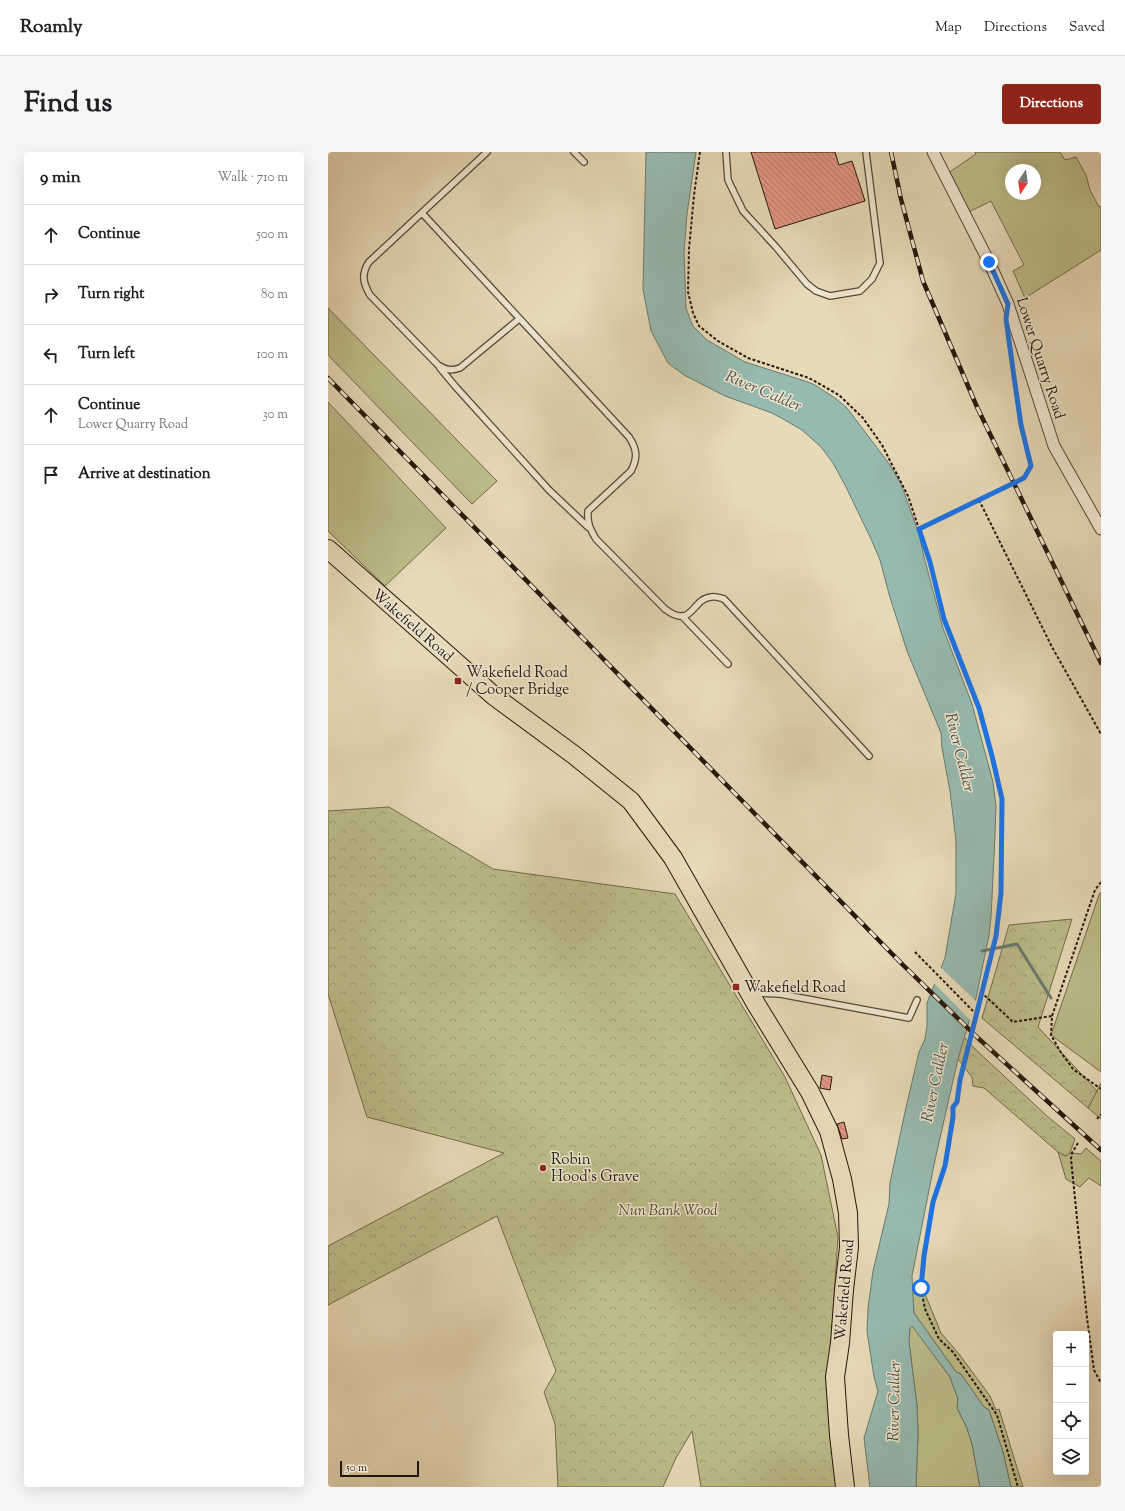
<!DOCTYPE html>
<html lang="en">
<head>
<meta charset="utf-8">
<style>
	:root { --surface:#fff; --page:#f6f6f6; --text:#202124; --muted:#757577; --line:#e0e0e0; --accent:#8f2418 }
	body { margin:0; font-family:"Sorts Mill Goudy",serif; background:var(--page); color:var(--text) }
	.controls { position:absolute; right:12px; bottom:12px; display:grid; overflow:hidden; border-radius:4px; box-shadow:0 4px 16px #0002 }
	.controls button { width:36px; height:36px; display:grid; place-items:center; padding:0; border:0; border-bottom:1px solid var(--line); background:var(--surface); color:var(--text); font:20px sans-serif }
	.compass { position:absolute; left:677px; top:12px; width:36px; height:36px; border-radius:50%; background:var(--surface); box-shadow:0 4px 16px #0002; rotate:193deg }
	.scale { position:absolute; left:12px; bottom:10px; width:79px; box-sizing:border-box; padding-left:4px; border:2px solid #25170e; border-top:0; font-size:11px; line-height:14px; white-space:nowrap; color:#25170e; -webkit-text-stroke:3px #efe7d1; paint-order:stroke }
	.stop { position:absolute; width:12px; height:12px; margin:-9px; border:3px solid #1a73e8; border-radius:50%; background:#fff }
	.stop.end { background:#1a73e8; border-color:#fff; box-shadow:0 1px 4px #0008 }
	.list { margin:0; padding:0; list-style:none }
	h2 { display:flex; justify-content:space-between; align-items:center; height:52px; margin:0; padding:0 16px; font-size:17px }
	h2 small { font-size:13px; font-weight:400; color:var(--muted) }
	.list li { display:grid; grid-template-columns:26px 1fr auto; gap:12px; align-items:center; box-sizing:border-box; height:60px; padding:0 16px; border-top:1px solid var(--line) }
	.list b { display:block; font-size:15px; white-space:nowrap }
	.list p { margin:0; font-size:13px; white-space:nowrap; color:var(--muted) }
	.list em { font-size:13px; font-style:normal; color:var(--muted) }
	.icon { flex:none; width:22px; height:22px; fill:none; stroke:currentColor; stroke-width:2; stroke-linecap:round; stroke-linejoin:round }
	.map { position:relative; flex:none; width:773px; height:1335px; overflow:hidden; border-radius:4px }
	header { display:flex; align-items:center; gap:24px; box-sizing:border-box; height:56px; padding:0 20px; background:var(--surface); border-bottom:1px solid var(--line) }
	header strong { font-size:19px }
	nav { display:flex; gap:22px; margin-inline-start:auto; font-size:14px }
	.intro { display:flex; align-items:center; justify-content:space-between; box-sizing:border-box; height:96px; padding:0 24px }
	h1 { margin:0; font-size:28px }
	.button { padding:10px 18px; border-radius:4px; background:var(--accent); color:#fff; font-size:14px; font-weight:700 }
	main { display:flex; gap:24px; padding:0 24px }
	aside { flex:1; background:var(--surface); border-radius:4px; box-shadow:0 4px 16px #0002 }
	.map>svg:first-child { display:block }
</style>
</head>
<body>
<header>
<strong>Roamly</strong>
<nav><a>Map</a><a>Directions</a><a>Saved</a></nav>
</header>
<div class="intro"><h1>Find us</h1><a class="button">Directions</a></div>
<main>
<aside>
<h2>9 min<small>Walk · 710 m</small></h2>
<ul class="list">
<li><svg class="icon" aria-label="ahead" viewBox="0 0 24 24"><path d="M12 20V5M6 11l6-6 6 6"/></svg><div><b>Continue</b></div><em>500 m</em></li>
<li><svg class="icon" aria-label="right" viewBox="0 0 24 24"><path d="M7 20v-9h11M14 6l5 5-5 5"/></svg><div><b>Turn right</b></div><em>80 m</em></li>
<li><svg class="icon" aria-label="left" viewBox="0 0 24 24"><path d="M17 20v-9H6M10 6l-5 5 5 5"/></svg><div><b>Turn left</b></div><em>100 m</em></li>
<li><svg class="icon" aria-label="ahead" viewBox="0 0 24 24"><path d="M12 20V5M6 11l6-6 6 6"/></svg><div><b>Continue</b><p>Lower Quarry Road</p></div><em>30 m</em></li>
<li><svg class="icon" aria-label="arrive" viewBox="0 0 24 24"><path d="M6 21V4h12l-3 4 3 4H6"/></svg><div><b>Arrive at destination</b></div></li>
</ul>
</aside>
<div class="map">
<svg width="773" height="1335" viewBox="0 0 773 1335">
	<defs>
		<pattern id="forest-crowns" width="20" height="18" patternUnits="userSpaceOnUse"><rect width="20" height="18" fill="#bdbd8a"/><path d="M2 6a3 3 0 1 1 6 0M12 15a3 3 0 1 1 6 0" fill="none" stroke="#a2a276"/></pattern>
		<pattern id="building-back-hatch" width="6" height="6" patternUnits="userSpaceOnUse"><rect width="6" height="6" fill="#e29683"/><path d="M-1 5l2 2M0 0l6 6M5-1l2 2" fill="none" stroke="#b7796a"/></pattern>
	</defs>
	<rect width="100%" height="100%" fill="#e7dab8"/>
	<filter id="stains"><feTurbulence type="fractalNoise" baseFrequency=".005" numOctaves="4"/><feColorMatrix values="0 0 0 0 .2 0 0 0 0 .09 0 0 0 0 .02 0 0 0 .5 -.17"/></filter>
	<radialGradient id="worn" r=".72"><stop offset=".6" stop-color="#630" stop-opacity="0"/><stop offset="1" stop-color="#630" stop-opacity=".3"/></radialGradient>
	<path fill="#bdbd8a" stroke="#716a4c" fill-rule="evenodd" d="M 647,0 L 732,0 L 737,8 L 748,5 L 758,23 L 762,38 L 771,55 L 773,54 L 773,98 L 697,146 L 685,119 L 696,113 L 663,49 L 637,62 L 620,21 L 648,2 ZM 683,18 L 707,18 L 707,42 L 683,42 Z
		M 0,156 L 169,329 L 144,352 L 0,203 Z
		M 0,250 L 118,376 L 57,434 L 0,379 Z
		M 773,740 L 773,920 L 723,883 L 771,743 Z
		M 773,931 L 773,967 L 760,956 Z
		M 758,996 L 773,1009 L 773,1034 L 761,1026 L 752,1035 L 738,1027 L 730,1000 L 738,1004 L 742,1001 L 753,1002 Z
		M 584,1141 L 597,1142 L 613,1181 L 631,1202 L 662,1244 L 668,1258 L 671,1257 L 695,1335 L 683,1335 L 675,1300 L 661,1258 L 656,1255 L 633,1222 L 628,1220 L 586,1161 Z
		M 584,1173 L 622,1225 L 630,1247 L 629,1256 L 639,1276 L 644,1292 L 652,1335 L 588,1335 L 590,1281 L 589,1254 L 581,1190 L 582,1176 Z"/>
	<path fill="url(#forest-crowns)" stroke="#716a4c" d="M 61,655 L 165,717 L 347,742 L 457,925 L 493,1003 L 510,1085 L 500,1233 L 514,1335 L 373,1335 L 364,1279 L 348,1306 L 335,1335 L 230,1335 L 227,1272 L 216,1240 L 228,1219 L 169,1064 L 0,1153 L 0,1094 L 176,1001 L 39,965 L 0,842 L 0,659 Z
		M 744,767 L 710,875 L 769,939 L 760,956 L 654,866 L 681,773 Z
		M 636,885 L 646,896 L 719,964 L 747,987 L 742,1001 L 738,1004 L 730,1000 L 656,936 L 645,934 L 644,925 L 630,907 Z"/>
	<path fill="#97bab0" stroke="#69796f" d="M 318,0 L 368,0 L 359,62 L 356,101 L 358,156 L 362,167 L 365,174 L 379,188 L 417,210 L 477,229 L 487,233 L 507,246 L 519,256 L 562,313 L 573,332 L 591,382 L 596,405 L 615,476 L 644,552 L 665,630 L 668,654 L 667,684 L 663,765 L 661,783 L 648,846 L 630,907 L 607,1008 L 584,1124 L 586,1161 L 628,1220 L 633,1222 L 656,1255 L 661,1258 L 675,1300 L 683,1335 L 652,1335 L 644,1292 L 639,1276 L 629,1256 L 630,1247 L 622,1225 L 584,1174 L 582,1176 L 581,1190 L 589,1254 L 590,1281 L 588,1335 L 542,1335 L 536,1286 L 550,1239 L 546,1225 L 539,1179 L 540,1156 L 545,1119 L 561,1052 L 562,1031 L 577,960 L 591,900 L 597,887 L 599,874 L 599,851 L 617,806 L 628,741 L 628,689 L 622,639 L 614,596 L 613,581 L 579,499 L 561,442 L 552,408 L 543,387 L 518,335 L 505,311 L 493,295 L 474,278 L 455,267 L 444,261 L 397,244 L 356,223 L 340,211 L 323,179 L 315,137 Z"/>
	<path fill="#e7dab8" d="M 611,814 L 649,850 L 643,869 L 605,830 Z"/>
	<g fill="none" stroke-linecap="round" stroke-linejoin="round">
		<path stroke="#69796f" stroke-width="3" d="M 654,799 L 689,792 L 723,846"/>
	</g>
	<path fill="url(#building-back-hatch)" stroke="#25170e" d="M 423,0 L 507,0 L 511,13 L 524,9 L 537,49 L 447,77 Z
		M 494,923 L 504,925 L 502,938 L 492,936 Z
		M 516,970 L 520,986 L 514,987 L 509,972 Z"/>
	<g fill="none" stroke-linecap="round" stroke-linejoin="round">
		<g stroke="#564838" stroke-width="8">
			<path id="service" d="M 159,0 L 41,110 C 33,122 35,131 42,143 L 110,213 C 118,218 123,219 132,216 L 191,167
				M 246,0 L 256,10
				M 398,0 L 400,28 L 415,59 L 448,95 L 479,132 L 488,139 L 502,144 L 532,139 L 544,127 L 552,111 L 538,0
				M 94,61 L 301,285 C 309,297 310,306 303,319 L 260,359 C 259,371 262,377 268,387 L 337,457 C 365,478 363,447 383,445 C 388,444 392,446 396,447 L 541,604
				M 112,216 L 127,234 L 221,338 L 260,375
				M 354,464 L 400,512
				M 426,841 L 452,842 L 581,866 L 589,848"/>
		</g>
		<g stroke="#564838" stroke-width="13">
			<path id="minor" d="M 605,0 L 661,110 L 680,152 L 726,294 L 773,377"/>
		</g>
		<g stroke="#25170e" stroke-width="20">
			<path id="trunk" d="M 0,397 L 166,544 L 246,603 L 303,649 L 345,706 L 428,852 L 482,940 L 501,979 L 514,1027 L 520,1061 L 521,1095 L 516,1138 L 512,1191 L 507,1225 L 511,1283 L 517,1335"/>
		</g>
		<path stroke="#25170e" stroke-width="2" stroke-dasharray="3 2" stroke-linecap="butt" d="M 372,0 L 366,43 L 361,97 L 360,140 L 365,161 L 371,174 L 390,189 L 420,206 L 481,226 L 511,243 L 535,266 L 554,293 L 580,344 L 602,410 L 616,467 L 651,556 L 664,604 L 674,647 L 673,741 L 668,784 L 632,928 L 629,950 L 625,955 L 625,965 L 617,1014 L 605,1050 L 596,1104 L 593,1136 L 597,1157 L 611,1187 L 625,1200 L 669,1263 L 690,1335
			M 651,348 L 724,495 L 773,582
			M 591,377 L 696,326 L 703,314 L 693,273 L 682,195
			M 773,730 L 767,738 L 724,864 L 723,883 L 732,899 L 745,917 L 773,937
			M 653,840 L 685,870 L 724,864
			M 769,967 L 773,962
			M 750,991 L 744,1001 L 743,1007 L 759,1166 L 766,1218 L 773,1231"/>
		<use href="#service" stroke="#efe7d1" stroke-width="5.5"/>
		<use href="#minor" stroke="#efe7d1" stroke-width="11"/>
		<use href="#trunk" stroke="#e7dab8" stroke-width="18"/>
		<g stroke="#25170e" stroke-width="4.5">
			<path id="rail" d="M 563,0 L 573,47 L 595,129 L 649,255 L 773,511
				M 0,226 L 575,813 L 650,886 L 773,998"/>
		</g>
		<use href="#rail" stroke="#efe7d1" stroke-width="3" stroke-dasharray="9" stroke-linecap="butt"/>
		<path stroke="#25170e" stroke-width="2" stroke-dasharray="3 2" stroke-linecap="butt" d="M 587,800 L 649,863"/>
	</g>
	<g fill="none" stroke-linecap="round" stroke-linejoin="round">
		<path stroke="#1a73e8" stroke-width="5" d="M 593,1136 L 596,1104 L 605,1050 L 617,1014 L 625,965 L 625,955 L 629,950 L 632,928 L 668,784 L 673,741 L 674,647 L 664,604 L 651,556 L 616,467 L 602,410 L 591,377 L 696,326 L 703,314 L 693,273 L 686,225 L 678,167 L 680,152 L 661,110"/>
	</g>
	<g fill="#8f2418" stroke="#efe7d1" stroke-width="1.5">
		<rect x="126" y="525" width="8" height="8" rx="2"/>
		<rect x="404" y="831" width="8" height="8" rx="2"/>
		<circle cx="215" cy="1016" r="4"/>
	</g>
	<g text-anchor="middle" stroke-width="3" stroke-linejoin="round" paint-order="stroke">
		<g font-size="15" fill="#25170e" stroke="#efe7d1">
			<text transform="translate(713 206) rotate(72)" y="5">Lower Quarry Road</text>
			<text transform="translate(85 473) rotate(41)" y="5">Wakefield Road</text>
			<text transform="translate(516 1138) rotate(-85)" y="5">Wakefield Road</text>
		</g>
		<g font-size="15" fill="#25170e" stroke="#efe7d1" text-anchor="start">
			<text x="138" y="525">Wakefield Road<tspan x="138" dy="17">/ Cooper Bridge</tspan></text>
			<text x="416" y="840">Wakefield Road</text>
			<text x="223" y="1012">Robin<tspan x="223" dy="17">Hood's Grave</tspan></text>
		</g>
		<g font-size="15" font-style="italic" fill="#534933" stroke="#efe7d1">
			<text x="340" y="1063">Nun Bank Wood</text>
		</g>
		<g font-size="16" font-style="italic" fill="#4d5047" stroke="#efe7d1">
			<text transform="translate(436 238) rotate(23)" y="6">River Calder</text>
			<text transform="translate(633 600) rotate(76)" y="6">River Calder</text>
			<text transform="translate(606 930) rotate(-78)" y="6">River Calder</text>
			<text transform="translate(565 1249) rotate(-89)" y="6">River Calder</text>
		</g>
	</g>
	<rect width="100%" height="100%" filter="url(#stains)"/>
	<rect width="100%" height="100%" fill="url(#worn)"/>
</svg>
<div class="controls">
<button>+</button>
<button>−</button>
<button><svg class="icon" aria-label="locate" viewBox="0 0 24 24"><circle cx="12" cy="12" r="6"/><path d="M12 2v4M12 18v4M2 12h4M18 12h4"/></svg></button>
<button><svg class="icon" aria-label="layers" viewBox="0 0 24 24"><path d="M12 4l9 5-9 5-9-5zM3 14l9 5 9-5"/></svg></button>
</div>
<svg class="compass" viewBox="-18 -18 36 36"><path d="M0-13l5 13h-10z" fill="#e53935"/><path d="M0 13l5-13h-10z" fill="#757577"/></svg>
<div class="scale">50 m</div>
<div class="stop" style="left:593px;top:1136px"></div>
<div class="stop end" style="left:661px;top:110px"></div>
</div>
</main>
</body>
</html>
